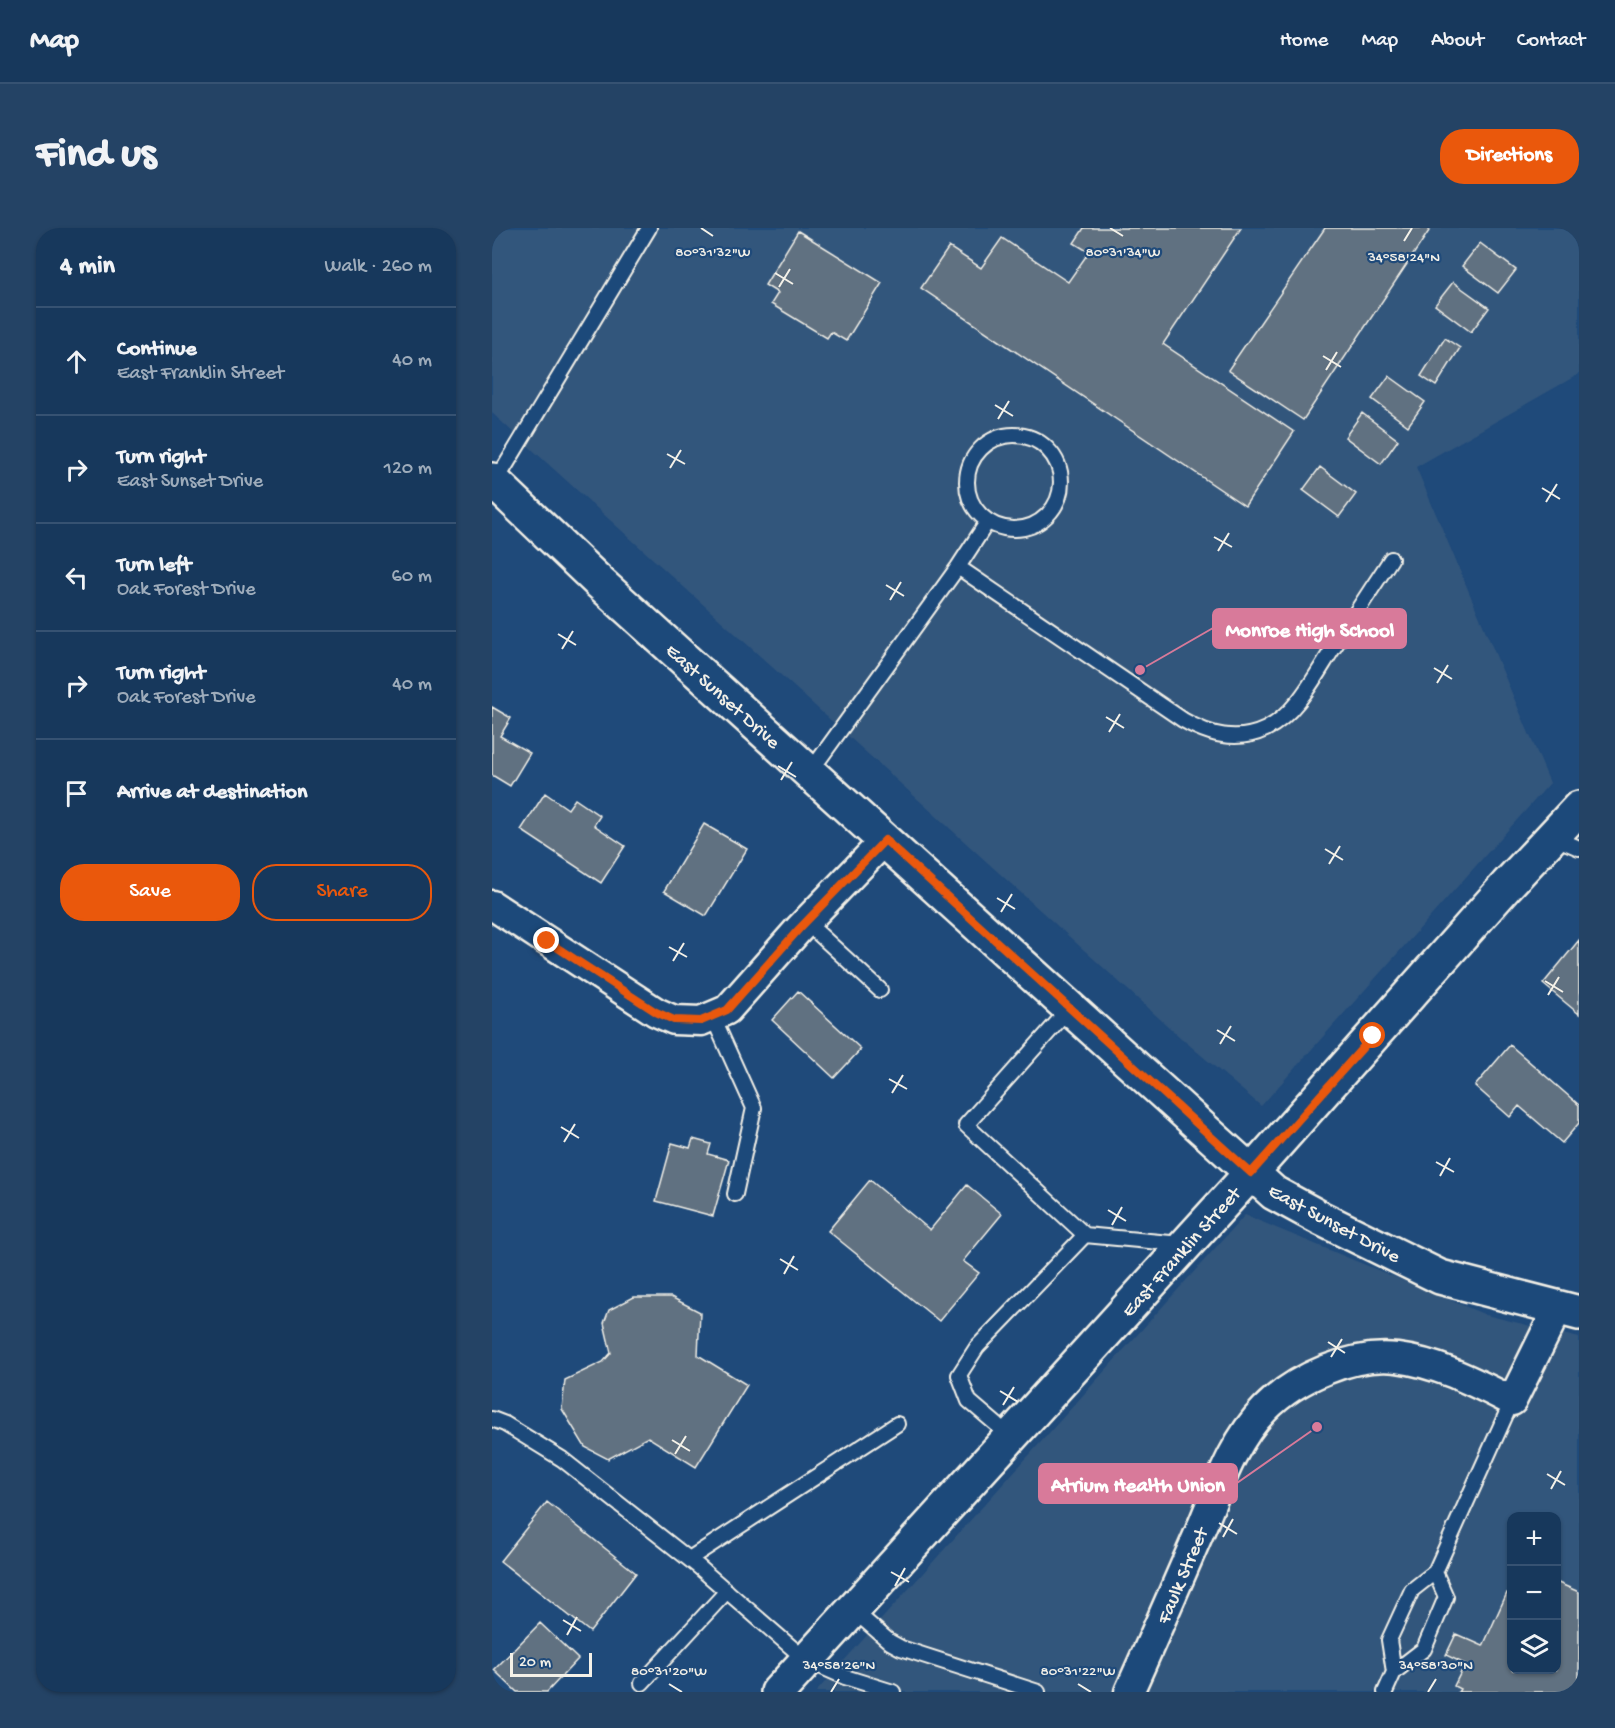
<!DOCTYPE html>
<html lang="en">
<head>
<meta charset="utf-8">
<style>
	:root { --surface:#17385c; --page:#244365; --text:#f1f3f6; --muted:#9eacbb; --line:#365272; --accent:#ea580c }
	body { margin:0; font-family:"Gochi Hand",sans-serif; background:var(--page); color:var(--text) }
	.controls { position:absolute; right:18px; bottom:18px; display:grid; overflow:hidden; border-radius:12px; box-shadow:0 2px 4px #0004 }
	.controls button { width:54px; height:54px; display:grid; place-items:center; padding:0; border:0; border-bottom:2px solid var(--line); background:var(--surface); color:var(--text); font:30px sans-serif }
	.scale { position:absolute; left:18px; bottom:15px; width:82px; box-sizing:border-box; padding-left:6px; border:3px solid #f4f1e8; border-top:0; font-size:16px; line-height:21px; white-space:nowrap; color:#f4f1e8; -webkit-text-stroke:4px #1f4a7a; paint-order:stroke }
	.stop { position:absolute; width:18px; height:18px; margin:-14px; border:4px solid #ea580c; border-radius:50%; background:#fff }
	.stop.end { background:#ea580c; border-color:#fff; box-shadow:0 2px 6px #0008 }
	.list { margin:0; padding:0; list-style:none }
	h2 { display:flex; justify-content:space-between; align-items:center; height:78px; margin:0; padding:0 24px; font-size:26px }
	h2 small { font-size:20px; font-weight:400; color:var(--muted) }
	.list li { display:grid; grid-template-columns:39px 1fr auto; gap:18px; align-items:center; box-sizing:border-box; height:108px; padding:0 24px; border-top:2px solid var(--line) }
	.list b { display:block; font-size:22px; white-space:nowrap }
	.list p { margin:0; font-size:20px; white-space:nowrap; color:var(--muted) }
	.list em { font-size:20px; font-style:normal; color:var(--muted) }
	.actions { display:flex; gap:12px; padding:18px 24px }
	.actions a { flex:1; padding:14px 0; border:2px solid var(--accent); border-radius:24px; text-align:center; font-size:21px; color:var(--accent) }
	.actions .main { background:var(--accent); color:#fff }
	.icon { flex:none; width:33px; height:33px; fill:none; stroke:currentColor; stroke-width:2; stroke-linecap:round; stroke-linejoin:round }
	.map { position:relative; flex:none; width:1087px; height:1464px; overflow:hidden; border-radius:24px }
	header { display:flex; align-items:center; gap:36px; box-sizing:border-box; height:84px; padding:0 30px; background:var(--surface); border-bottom:2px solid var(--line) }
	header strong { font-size:28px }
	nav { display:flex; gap:33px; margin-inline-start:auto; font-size:21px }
	.intro { display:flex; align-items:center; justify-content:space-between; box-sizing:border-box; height:144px; padding:0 36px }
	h1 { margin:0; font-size:42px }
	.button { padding:15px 27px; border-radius:24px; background:var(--accent); color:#fff; font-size:21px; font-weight:700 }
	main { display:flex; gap:36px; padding:0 36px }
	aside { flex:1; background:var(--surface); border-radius:24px; box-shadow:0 2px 4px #0004 }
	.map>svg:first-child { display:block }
</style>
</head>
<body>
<header>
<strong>Map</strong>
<nav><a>Home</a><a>Map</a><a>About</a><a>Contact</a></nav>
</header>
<div class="intro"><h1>Find us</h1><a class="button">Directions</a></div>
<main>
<aside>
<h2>4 min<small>Walk · 260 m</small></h2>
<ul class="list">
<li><svg class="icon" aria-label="ahead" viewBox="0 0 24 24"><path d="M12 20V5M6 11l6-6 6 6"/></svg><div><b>Continue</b><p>East Franklin Street</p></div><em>40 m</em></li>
<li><svg class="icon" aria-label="right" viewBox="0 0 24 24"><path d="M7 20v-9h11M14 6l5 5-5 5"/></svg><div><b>Turn right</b><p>East Sunset Drive</p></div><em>120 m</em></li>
<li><svg class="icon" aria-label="left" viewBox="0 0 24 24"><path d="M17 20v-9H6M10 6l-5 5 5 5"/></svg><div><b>Turn left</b><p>Oak Forest Drive</p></div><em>60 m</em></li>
<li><svg class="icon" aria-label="right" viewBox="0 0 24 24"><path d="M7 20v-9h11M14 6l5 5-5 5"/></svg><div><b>Turn right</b><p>Oak Forest Drive</p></div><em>40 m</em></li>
<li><svg class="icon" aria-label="arrive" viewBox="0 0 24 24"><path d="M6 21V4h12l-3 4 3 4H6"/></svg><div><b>Arrive at destination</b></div></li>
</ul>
<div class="actions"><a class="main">Save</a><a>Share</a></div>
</aside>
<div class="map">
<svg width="1087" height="1464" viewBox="0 0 1087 1464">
	<rect width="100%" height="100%" fill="#1f4a7a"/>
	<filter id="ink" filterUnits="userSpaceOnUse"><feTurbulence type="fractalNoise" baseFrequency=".0167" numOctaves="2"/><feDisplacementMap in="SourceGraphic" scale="12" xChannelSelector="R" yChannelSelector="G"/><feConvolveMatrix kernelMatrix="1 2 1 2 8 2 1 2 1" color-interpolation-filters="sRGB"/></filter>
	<g filter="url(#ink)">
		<path fill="#33567c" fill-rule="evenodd" d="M 0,0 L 1087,0 L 1087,146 L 924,239 L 1058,555 L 769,878 L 689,810 L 0,185 Z
			M 753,987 L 994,1087 L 1087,1110 L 1087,1464 L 324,1464 ZM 1020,1288 L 1064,1288 L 1064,1442 L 1020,1442 Z"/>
		<path fill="#617181" stroke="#f4f1e8" stroke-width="1.5" d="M 592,0 L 749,0 L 671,116 L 802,204 L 753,278 L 429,60 L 457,19 L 489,40 L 510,10 L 576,54 L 597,24 L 582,15 Z
			M 833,0 L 939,0 L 811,192 L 736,142 Z
			M 306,3 L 390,55 L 354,113 L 339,104 L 335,110 L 279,76 L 286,65 L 273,57 Z
			M 988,15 L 1024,42 L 1006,65 L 970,38 Z
			M 961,54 L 997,80 L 979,104 L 943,77 Z
			M 953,110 L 968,120 L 944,158 L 929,148 Z
			M 897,148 L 933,174 L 916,198 L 880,171 Z
			M 870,185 L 906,212 L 889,236 L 853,209 Z
			M 828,239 L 864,266 L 847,289 L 811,262 Z
			M 0,479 L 19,490 L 8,508 L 38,525 L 18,558 L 0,547 Z
			M 53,565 L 76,581 L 83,571 L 108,588 L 102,597 L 133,618 L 109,655 L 29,602 Z
			M 212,596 L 255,621 L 214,688 L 172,663 Z
			M 1087,712 L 1087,786 L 1051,756 Z
			M 306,763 L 369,821 L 342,850 L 280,792 Z
			M 1018,817 L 1087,877 L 1087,895 L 1070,915 L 1027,878 L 1018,889 L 983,858 Z
			M 201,911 L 219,916 L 216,926 L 237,932 L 221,988 L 164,973 L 180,915 L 198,920 Z
			M 378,952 L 438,1002 L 475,957 L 510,986 L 471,1033 L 487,1045 L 447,1093 L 336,1003 Z
			M 142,1069 L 179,1069 L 208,1084 L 206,1127 L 255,1157 L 204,1239 L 156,1209 L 116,1231 L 93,1219 L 70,1181 L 73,1152 L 111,1134 L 119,1125 L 112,1095 L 117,1082 Z
			M 55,1274 L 144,1345 L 98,1404 L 8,1333 Z
			M 1064,1354 L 1087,1364 L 1087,1464 L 966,1464 L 968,1461 L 962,1458 L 973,1436 L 954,1427 L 964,1406 L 991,1418 L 1015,1365 L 1020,1367 L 1020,1442 L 1064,1442 Z
			M 48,1395 L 86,1431 L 55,1464 L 25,1464 L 2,1442 Z"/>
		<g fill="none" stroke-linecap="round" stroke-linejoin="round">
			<g stroke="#f4f1e8" stroke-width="18">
				<path id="service" d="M475 254a47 47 0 1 1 94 0a47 47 0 1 1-94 0Z
					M 3,255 L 157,0
					M 466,339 L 691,492 C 717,507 745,515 774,501 C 806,485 825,444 844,416 C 862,387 881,359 899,331
					M 318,544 L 466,339 L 496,293
					M 1061,609 L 1087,620
					M 314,694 L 388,762
					M 221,789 L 262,880 L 243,966
					M 593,1007 L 689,1016
					M 0,1191 L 13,1196 L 70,1231 L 207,1339 L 314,1432 L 353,1449 L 401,1464
					M 518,1208 L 477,1173 L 467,1147 L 485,1119 L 593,1007 L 474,897 L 578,780
					M 197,1331 L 405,1196
					M 361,1382 L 398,1414 L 409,1420 L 546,1464
					M 902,1444 L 897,1412 L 920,1362 L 943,1344 L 1020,1173
					M 150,1455 L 235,1363
					M 893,1464 L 902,1444 L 932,1421 L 954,1369 L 943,1344"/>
			</g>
			<g stroke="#f4f1e8" stroke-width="33">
				<path id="minor" d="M 0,677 L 164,784 L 182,792 L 209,793 L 235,782 L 307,701 L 393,612
					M 637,1464 C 661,1411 684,1358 707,1305 C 725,1263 740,1214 773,1181 C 804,1149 861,1125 905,1130 C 946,1135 984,1155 1020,1173 L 1066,1080"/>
			</g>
			<g stroke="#f4f1e8" stroke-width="38">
				<path id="tertiary" d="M 0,252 L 108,355 L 782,965 L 828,990 L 948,1049 L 1087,1085"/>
			</g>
			<g stroke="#f4f1e8" stroke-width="38">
				<path id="secondary" d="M 286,1464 L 759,945 L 1015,657 L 1087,580"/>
			</g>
			<use href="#service" stroke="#1f4a7a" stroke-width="14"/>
			<use href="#minor" stroke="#1f4a7a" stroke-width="28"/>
			<use href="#tertiary" stroke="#1f4a7a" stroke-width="33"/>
			<use href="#secondary" stroke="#1f4a7a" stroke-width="33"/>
		</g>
	</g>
	<g fill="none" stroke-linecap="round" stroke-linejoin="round" filter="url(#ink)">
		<path stroke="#ea580c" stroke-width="8" d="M 55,713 L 164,784 L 182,792 L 209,793 L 235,782 L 307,701 L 393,612 L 759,945 L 881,808"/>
	</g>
	<path fill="none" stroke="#f4f1e8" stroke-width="2" d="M 209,0 L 221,8M 618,0 L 631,8M 912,13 L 920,0M 283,45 L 301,56M 287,59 L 298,41M 831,128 L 849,139M 834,142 L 845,124M 503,177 L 521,188M 506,191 L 517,173M 175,226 L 193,236M 178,240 L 189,222M 1050,260 L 1068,271M 1054,274 L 1065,256M 722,309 L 740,319M 726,323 L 737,305M 394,357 L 412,368M 398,372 L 409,354M 66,406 L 84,417M 70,421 L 81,403M 942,440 L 960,451M 945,455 L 956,437M 614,489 L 632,500M 617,504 L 628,486M 286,538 L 304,549M 289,552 L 300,534M 833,621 L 851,632M 837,636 L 848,618M 505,670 L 523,681M 509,684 L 520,666M 177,719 L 195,729M 181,733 L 192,715M 1053,753 L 1071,764M 1056,767 L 1067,749M 725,802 L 743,813M 728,816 L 739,798M 397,851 L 415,861M 400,865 L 411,847M 69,899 L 87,910M 72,914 L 83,896M 944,934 L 962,944M 948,948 L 958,930M 616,982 L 634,993M 620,997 L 630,979M 288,1031 L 306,1042M 292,1046 L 302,1028M 836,1114 L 853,1125M 839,1129 L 850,1111M 508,1163 L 526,1174M 511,1177 L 522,1159M 180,1212 L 198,1223M 183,1226 L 194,1208M 1055,1246 L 1073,1257M 1059,1261 L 1069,1243M 727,1295 L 745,1306M 731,1309 L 741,1291M 399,1344 L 417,1354M 403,1358 L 413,1340M 71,1392 L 89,1403M 75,1407 L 85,1389M 177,1456 L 190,1464M 586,1456 L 599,1464M 339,1464 L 347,1451M 936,1464 L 944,1451"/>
	<g text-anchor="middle" stroke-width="4.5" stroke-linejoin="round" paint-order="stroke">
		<g font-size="20" fill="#f4f1e8" stroke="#1f4a7a">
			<text transform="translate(232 467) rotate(42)" y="7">East Sunset Drive</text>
			<text transform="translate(843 994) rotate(28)" y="7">East Sunset Drive</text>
			<text transform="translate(688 1023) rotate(-48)" y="7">East Franklin Street</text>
			<text transform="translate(689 1347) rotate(-67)" y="7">Faulk Street</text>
		</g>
	</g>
	<g font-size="15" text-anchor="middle" fill="#f4f1e8" stroke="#1f4a7a" stroke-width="4.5" stroke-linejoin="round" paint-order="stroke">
		<text x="221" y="28">80°31'32"W</text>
		<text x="631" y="28">80°31'34"W</text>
		<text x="912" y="33">34°58'24"N</text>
		<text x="347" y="1441">34°58'26"N</text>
		<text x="944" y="1441">34°58'30"N</text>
		<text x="177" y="1447">80°31'20"W</text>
		<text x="586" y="1447">80°31'22"W</text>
	</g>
	<path fill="none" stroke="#d87a9a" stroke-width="2" d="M648 442L721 400M825 1199L745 1255"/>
	<g fill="#d87a9a" stroke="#1f4a7a" stroke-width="2">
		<circle cx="648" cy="442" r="6"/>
		<circle cx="825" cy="1199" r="6"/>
	</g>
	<g fill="#d87a9a" stroke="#d87a9a" stroke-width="2">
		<rect x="721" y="381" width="193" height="39" rx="6"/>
		<rect x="547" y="1236" width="198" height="39" rx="6"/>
	</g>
	<g font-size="21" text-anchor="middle" font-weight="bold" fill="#fff">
		<text x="818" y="408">Monroe High School</text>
		<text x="646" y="1263">Atrium Health Union</text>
	</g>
</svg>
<div class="controls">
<button>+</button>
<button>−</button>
<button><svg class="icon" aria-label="layers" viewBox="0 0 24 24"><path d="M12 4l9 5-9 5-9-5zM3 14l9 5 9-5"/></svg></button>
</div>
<div class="scale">20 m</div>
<div class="stop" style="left:881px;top:808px"></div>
<div class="stop end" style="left:55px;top:713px"></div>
</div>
</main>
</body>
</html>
